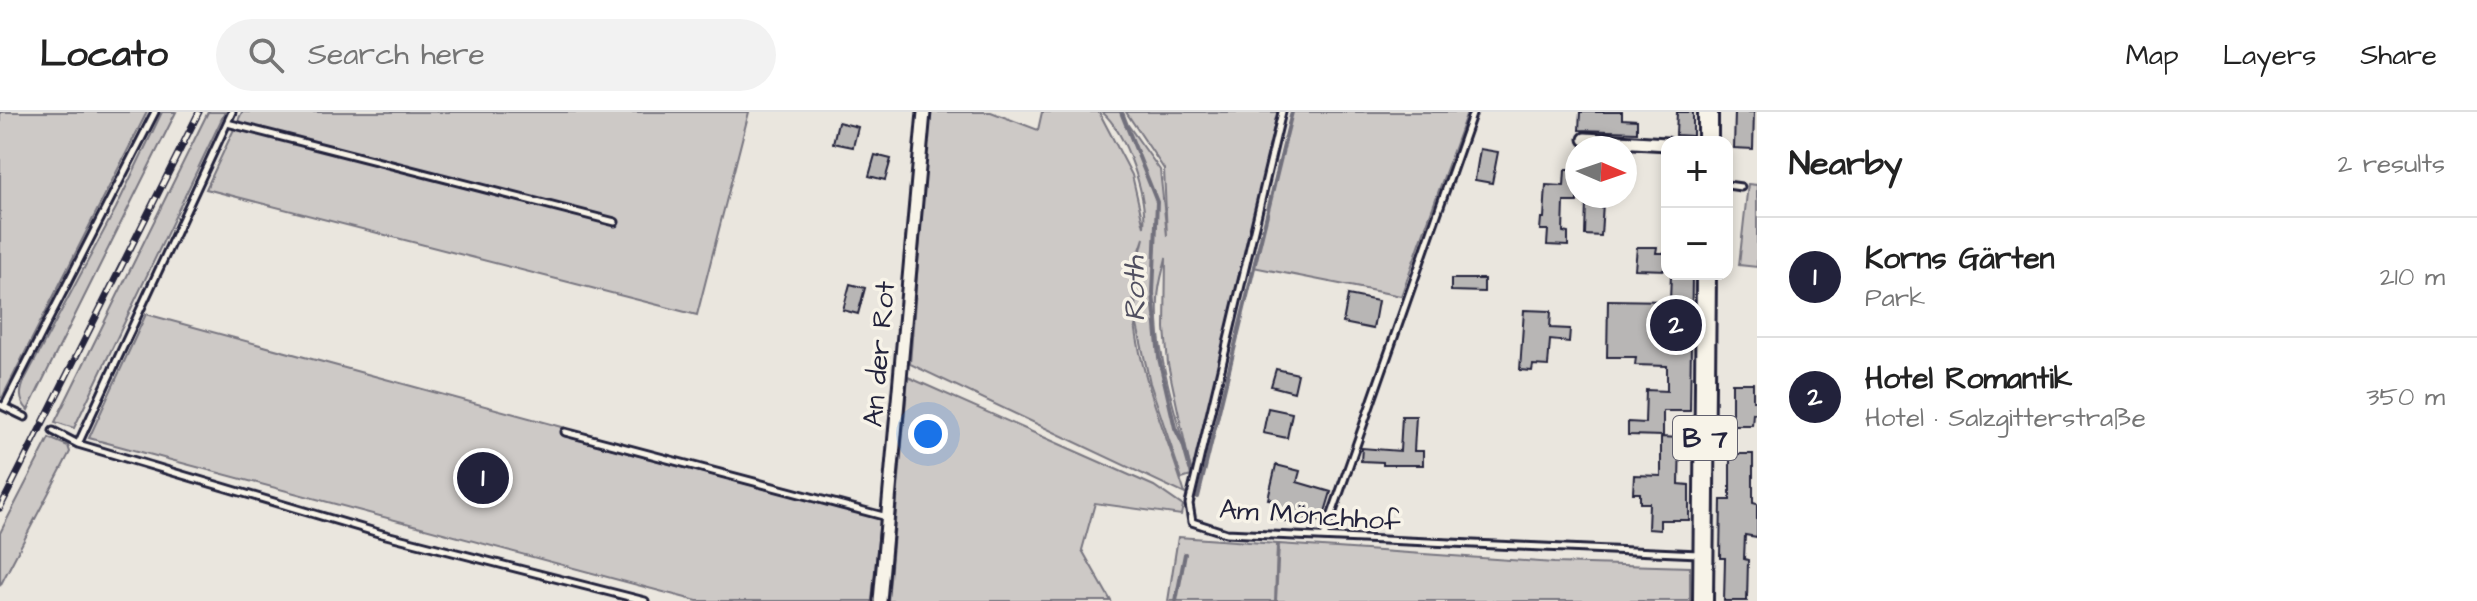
<!DOCTYPE html>
<html lang="en">
<head>
<meta charset="utf-8">
<style>
	:root { --surface:#fff; --page:#f2f2f2; --text:#222; --muted:#767676; --line:#e0e0e0; --accent:#22223b }
	body { margin:0; font-family:"Architects Daughter",sans-serif; background:var(--page); color:var(--text) }
	.controls { position:absolute; right:24px; top:24px; display:grid; overflow:hidden; border-radius:16px; box-shadow:0 4px 12px #0003 }
	.controls button { width:72px; height:72px; display:grid; place-items:center; padding:0; border:0; border-bottom:2px solid var(--line); background:var(--surface); color:var(--text); font:40px sans-serif }
	.compass { position:absolute; left:1565px; top:24px; width:72px; height:72px; border-radius:50%; background:var(--surface); box-shadow:0 4px 12px #0003; rotate:92deg }
	.you { position:absolute; left:928px; top:322px; width:28px; height:28px; margin:-20px; border:6px solid #fff; border-radius:50%; background:#1a73e8; box-shadow:0 0 0 12px #1a73e833 }
	.badge { display:grid; place-items:center; width:52px; height:52px; border-radius:50%; background:var(--accent); color:#fff; font-size:26px; font-weight:700 }
	.pin { position:absolute; translate:-50% -50%; border:4px solid #fff; box-shadow:0 2px 8px #0006 }
	.list { margin:0; padding:0; list-style:none }
	h2 { display:flex; justify-content:space-between; align-items:center; height:104px; margin:0; padding:0 32px; font-size:34px }
	h2 small { font-size:26px; font-weight:400; color:var(--muted) }
	.list li { display:grid; grid-template-columns:52px 1fr auto; gap:24px; align-items:center; box-sizing:border-box; height:120px; padding:0 32px; border-top:2px solid var(--line) }
	.list b { display:block; font-size:30px; white-space:nowrap }
	.list p { margin:0; font-size:26px; white-space:nowrap; color:var(--muted) }
	.list em { font-size:26px; font-style:normal; color:var(--muted) }
	.icon { flex:none; width:44px; height:44px; fill:none; stroke:currentColor; stroke-width:2; stroke-linecap:round; stroke-linejoin:round }
	.map { position:relative; flex:none; width:1757px; height:489px; overflow:hidden }
	header { display:flex; align-items:center; gap:48px; box-sizing:border-box; height:112px; padding:0 40px; background:var(--surface); border-bottom:2px solid var(--line) }
	header strong { font-size:38px }
	nav { display:flex; gap:44px; margin-inline-start:auto; font-size:28px }
	.search { width:560px; height:72px; background:var(--page); display:flex; align-items:center; gap:20px; box-sizing:border-box; padding:0 28px; border-radius:44px; color:var(--muted); font-size:30px }
	main { display:flex }
	aside { flex:1; background:var(--surface) }
	.map>svg:first-child { display:block }
</style>
</head>
<body>
<header>
<strong>Locato</strong>
<div class="search"><svg class="icon" aria-label="search" viewBox="0 0 24 24"><circle cx="10" cy="10" r="6"/><path d="M15 15l6 6"/></svg>Search here</div>
<nav><a>Map</a><a>Layers</a><a>Share</a></nav>
</header>
<main>
<div class="map">
<svg width="1757" height="489" viewBox="0 0 1757 489">
	<rect width="100%" height="100%" fill="#eae6de"/>
	<filter id="ink" filterUnits="userSpaceOnUse"><feTurbulence type="fractalNoise" baseFrequency=".0125" numOctaves="2"/><feDisplacementMap in="SourceGraphic" scale="16" xChannelSelector="R" yChannelSelector="G"/><feConvolveMatrix kernelMatrix="1 2 1 2 8 2 1 2 1" color-interpolation-filters="sRGB"/></filter>
	<g filter="url(#ink)">
		<path fill="#cdc9c6" stroke="#787680" stroke-width="2" d="M 0,0 L 147,0 L 2,286 L 0,285 Z
			M 162,0 L 176,0 L 28,298 C 18,288 20,279 25,267 L 116,96 Z
			M 208,0 L 225,0 L 74,316 L 55,310 Z
			M 242,0 L 749,0 L 697,203 L 206,77 Z
			M 930,0 L 991,0 L 1038,18 L 1042,0 L 1099,0 L 1132,63 L 1144,115 C 1147,84 1126,20 1102,0 L 1123,0 L 1128,13 L 1160,58 L 1167,124 L 1164,57 L 1126,0 L 1278,0 L 1192,364 L 1168,252 L 1165,216 L 1166,146 C 1163,159 1158,174 1158,188 C 1155,248 1179,306 1191,364 L 1182,367 L 1150,271 L 1135,204 L 1136,159 L 1144,126 C 1112,209 1161,302 1185,382 L 910,252 Z
			M 1292,0 L 1467,0 L 1401,184 L 1253,155 Z
			M 1748,72 L 1757,73 L 1757,155 L 1739,153 Z
			M 146,202 L 566,316 L 564,324 L 880,407 L 872,489 L 697,489 L 89,326 Z
			M 908,265 L 1154,374 L 1183,394 L 1181,403 L 1095,391 L 1082,438 L 1111,489 L 888,489 Z
			M 49,326 L 68,334 L 70,340 L 0,474 L 0,421 Z
			M 1178,425 L 1277,432 L 1275,489 L 1168,489 Z
			M 1279,432 L 1554,451 L 1690,455 L 1690,489 L 1276,489 Z"/>
		<g fill="none" stroke-linecap="round" stroke-linejoin="round">
			<path stroke="#716f7b" stroke-width="4" d="M 1121,0 L 1157,90 L 1153,181 L 1159,246 L 1175,316 L 1183,332 L 1190,357
				M 1198,385 L 1292,0
				M 1176,489 L 1185,442"/>
		</g>
		<path fill="#b8b6b5" stroke="#22223b" stroke-width="2" d="M 1580,0 L 1622,0 L 1622,7 L 1637,8 L 1637,20 L 1579,18 Z
			M 1677,0 L 1693,0 L 1693,24 L 1676,23 Z
			M 1735,0 L 1754,0 L 1753,37 L 1734,36 Z
			M 838,10 L 858,15 L 853,35 L 833,31 Z
			M 1480,37 L 1498,40 L 1492,71 L 1475,68 Z
			M 875,43 L 891,47 L 885,68 L 869,64 Z
			M 1565,58 L 1577,58 L 1577,90 L 1564,90 L 1563,120 L 1568,121 L 1568,134 L 1547,133 L 1548,118 L 1540,118 L 1541,106 L 1544,106 L 1546,73 L 1564,74 Z
			M 1586,90 L 1603,91 L 1601,124 L 1585,123 Z
			M 1637,135 L 1657,135 L 1656,141 L 1667,141 L 1667,158 L 1635,157 Z
			M 1671,162 L 1692,162 L 1690,299 L 1663,299 L 1663,324 L 1628,323 L 1628,310 L 1645,311 L 1646,278 L 1667,279 L 1667,254 L 1635,253 L 1636,245 L 1607,245 L 1608,188 L 1670,189 Z
			M 1451,167 L 1484,167 L 1484,180 L 1451,179 Z
			M 850,172 L 865,176 L 858,202 L 843,198 Z
			M 1348,183 L 1378,189 L 1373,217 L 1343,211 Z
			M 1524,198 L 1551,199 L 1550,216 L 1570,217 L 1569,230 L 1550,228 L 1548,254 L 1533,253 L 1532,259 L 1520,258 Z
			M 1276,257 L 1298,262 L 1294,280 L 1271,274 Z
			M 1732,271 L 1753,271 L 1753,288 L 1757,288 L 1757,302 L 1753,301 L 1752,313 L 1732,313 Z
			M 1268,296 L 1292,301 L 1287,326 L 1263,321 Z
			M 1402,304 L 1416,304 L 1414,339 L 1423,339 L 1423,353 L 1383,353 L 1383,350 L 1361,349 L 1362,336 L 1400,339 Z
			M 1661,325 L 1680,326 L 1679,372 L 1689,373 L 1689,408 L 1660,408 L 1660,418 L 1648,417 L 1649,391 L 1640,391 L 1640,381 L 1633,381 L 1634,363 L 1661,364 Z
			M 1730,342 L 1753,342 L 1753,391 L 1757,392 L 1757,425 L 1745,423 L 1744,447 L 1748,448 L 1747,489 L 1724,489 L 1725,446 L 1720,446 L 1721,388 L 1730,388 Z
			M 1276,353 L 1300,359 L 1297,370 L 1331,380 L 1322,410 L 1290,402 L 1288,410 L 1270,405 L 1274,388 L 1268,387 Z"/>
		<g fill="none" stroke-linecap="round" stroke-linejoin="round">
			<g stroke="#22223b" stroke-width="11">
				<path id="lane" d="M 1282,0 L 1189,392 L 1192,410 L 1226,421 L 1699,442
					M 227,11 L 615,110
					M 1727,73 L 1741,75
					M 0,293 L 25,305
					M 4,295 L 155,0
					M 53,319 L 78,332 L 382,422 L 645,489
					M 565,320 L 887,405
					M 78,332 L 232,0
					M 1324,425 L 1473,0"/>
			</g>
			<g stroke="#22223b" stroke-width="17">
				<path id="street" d="M 1585,27 L 1667,32
					M 880,489 L 924,0"/>
			</g>
			<g stroke="#22223b" stroke-width="24">
				<path id="primary" d="M 1708,30 L 1708,0
					M 1703,489 L 1706,162"/>
			</g>
			<use href="#lane" stroke="#f7f3e8" stroke-width="5"/>
			<use href="#street" stroke="#f7f3e8" stroke-width="11"/>
			<use href="#primary" stroke="#f7f3e8" stroke-width="18"/>
			<g stroke="#22223b" stroke-width="7">
				<path id="rail" d="M 0,396 L 199,0"/>
			</g>
			<use href="#rail" stroke="#f7f3e8" stroke-width="4" stroke-dasharray="12" stroke-linecap="butt"/>
		</g>
	</g>
	<g text-anchor="middle" stroke-width="7" stroke-linejoin="round" paint-order="stroke">
		<rect fill="#f7f3e8" stroke="#62616f" stroke-width="2" x="1673" y="304" width="64" height="44" rx="6"/>
		<g font-size="26" font-weight="bold" fill="#22223b">
			<text x="1705" y="335">B 7</text>
		</g>
		<g font-size="28" fill="#22223b" stroke="#f7f3e8">
			<text transform="translate(878 242) rotate(-85)" y="10">An der Rot</text>
			<text transform="translate(1310 402) rotate(4)" y="10">Am Mönchhof</text>
		</g>
		<g font-size="30" font-style="italic" fill="#504f60" stroke="#f7f3e8">
			<text transform="translate(1134 177) rotate(-91)" y="10">Roth</text>
		</g>
	</g>
</svg>
<div class="controls">
<button>+</button>
<button>−</button>
</div>
<svg class="compass" viewBox="-18 -18 36 36"><path d="M0-13l5 13h-10z" fill="#e53935"/><path d="M0 13l5-13h-10z" fill="#767676"/></svg>
<div class="you"></div>
<div class="pin badge" style="left:483px;top:366px">1</div>
<div class="pin badge" style="left:1676px;top:213px">2</div>
</div>
<aside>
<h2>Nearby<small>2 results</small></h2>
<ul class="list">
<li><span class="badge">1</span><div><b>Korns Gärten</b><p>Park</p></div><em>210 m</em></li>
<li><span class="badge">2</span><div><b>Hotel Romantik</b><p>Hotel · Salzgitterstraße</p></div><em>350 m</em></li>
</ul>
</aside>
</main>
</body>
</html>
